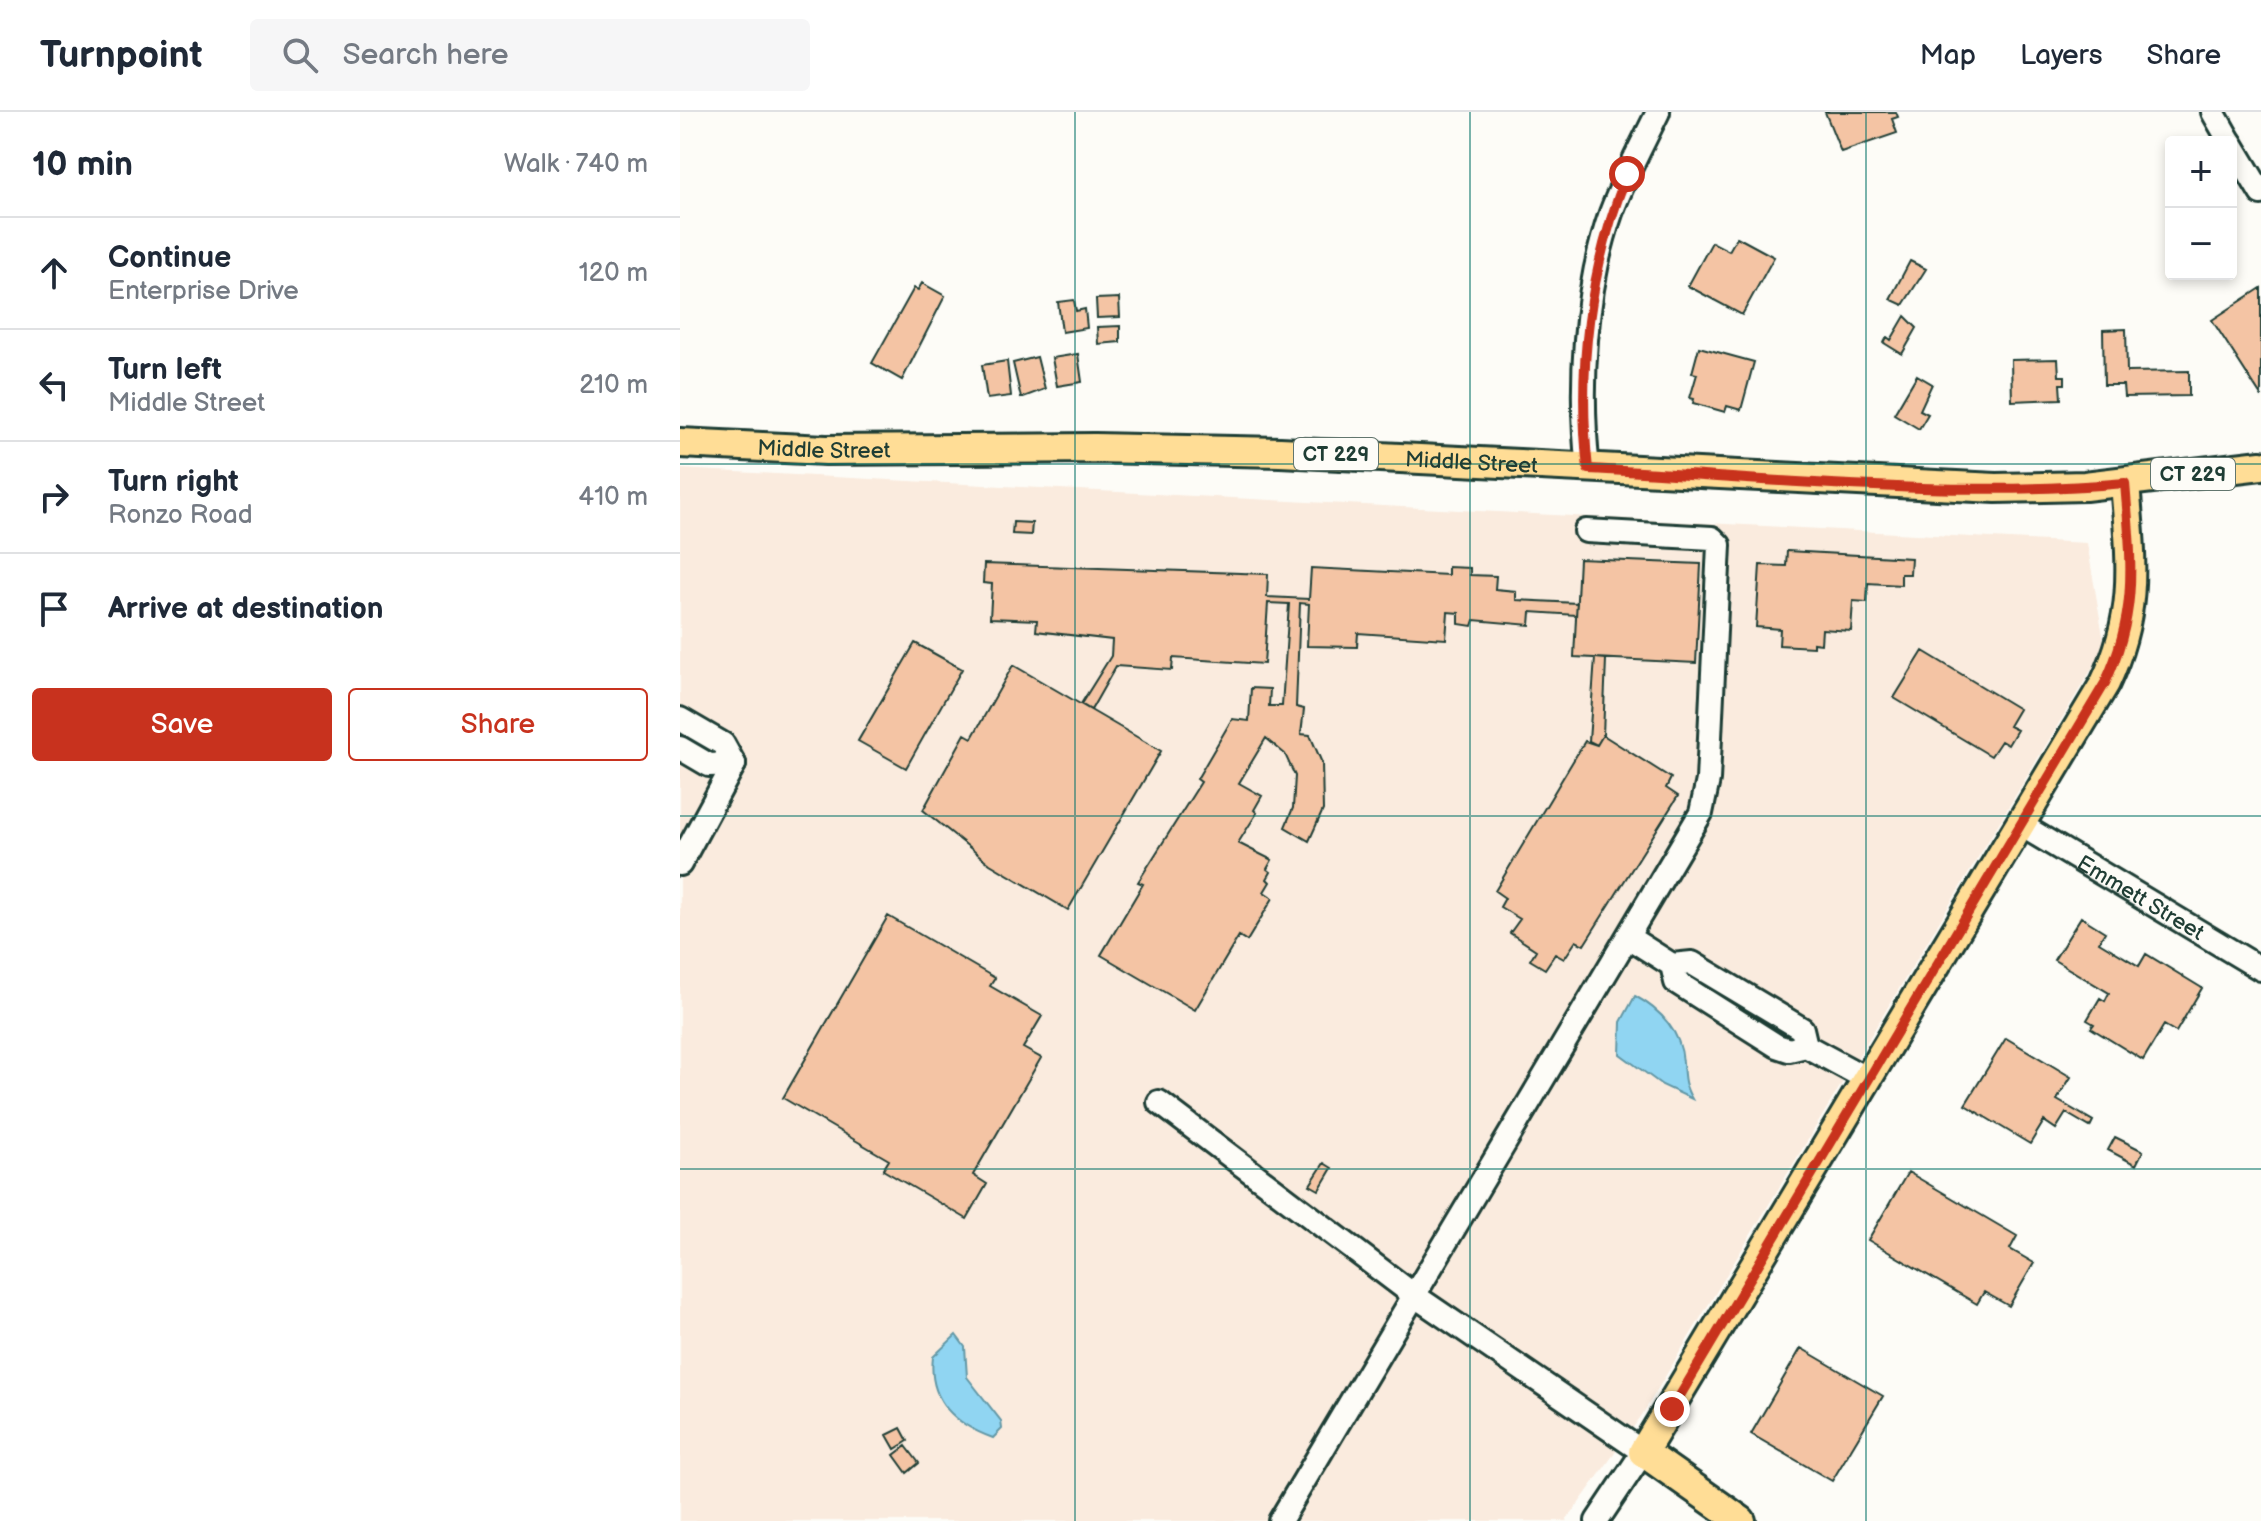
<!DOCTYPE html>
<html lang="en">
<head>
<meta charset="utf-8">
<style>
	:root { --surface:#fff; --page:#f6f6f7; --text:#1f2937; --muted:#747a83; --line:#e0e1e3; --accent:#c8321e }
	body { margin:0; font-family:"Balsamiq Sans",sans-serif; background:var(--page); color:var(--text) }
	.controls { position:absolute; right:24px; top:24px; display:grid; overflow:hidden; border-radius:8px; box-shadow:0 4px 12px #0003 }
	.controls button { width:72px; height:72px; display:grid; place-items:center; padding:0; border:0; border-bottom:2px solid var(--line); background:var(--surface); color:var(--text); font:40px sans-serif }
	.stop { position:absolute; width:24px; height:24px; margin:-18px; border:6px solid #c8321e; border-radius:50%; background:#fff }
	.stop.end { background:#c8321e; border-color:#fff; box-shadow:0 2px 8px #0008 }
	.list { margin:0; padding:0; list-style:none }
	h2 { display:flex; justify-content:space-between; align-items:center; height:104px; margin:0; padding:0 32px; font-size:34px }
	h2 small { font-size:26px; font-weight:400; color:var(--muted) }
	.list li { display:grid; grid-template-columns:52px 1fr auto; gap:24px; align-items:center; box-sizing:border-box; height:112px; padding:0 32px; border-top:2px solid var(--line) }
	.list b { display:block; font-size:30px; white-space:nowrap }
	.list p { margin:0; font-size:26px; white-space:nowrap; color:var(--muted) }
	.list em { font-size:26px; font-style:normal; color:var(--muted) }
	.actions { display:flex; gap:16px; padding:24px 32px }
	.actions a { flex:1; padding:18px 0; border:2px solid var(--accent); border-radius:8px; text-align:center; font-size:28px; color:var(--accent) }
	.actions .main { background:var(--accent); color:#fff }
	.icon { flex:none; width:44px; height:44px; fill:none; stroke:currentColor; stroke-width:2; stroke-linecap:round; stroke-linejoin:round }
	.map { position:relative; flex:none; width:1581px; height:1409px; overflow:hidden }
	header { display:flex; align-items:center; gap:48px; box-sizing:border-box; height:112px; padding:0 40px; background:var(--surface); border-bottom:2px solid var(--line) }
	header strong { font-size:38px }
	nav { display:flex; gap:44px; margin-inline-start:auto; font-size:28px }
	.search { width:560px; height:72px; background:var(--page); display:flex; align-items:center; gap:20px; box-sizing:border-box; padding:0 28px; border-radius:8px; color:var(--muted); font-size:30px }
	main { display:flex }
	aside { flex:1; background:var(--surface) }
	.map>svg:first-child { display:block }
</style>
</head>
<body>
<header>
<strong>Turnpoint</strong>
<div class="search"><svg class="icon" aria-label="search" viewBox="0 0 24 24"><circle cx="10" cy="10" r="6"/><path d="M15 15l6 6"/></svg>Search here</div>
<nav><a>Map</a><a>Layers</a><a>Share</a></nav>
</header>
<main>
<aside>
<h2>10 min<small>Walk · 740 m</small></h2>
<ul class="list">
<li><svg class="icon" aria-label="ahead" viewBox="0 0 24 24"><path d="M12 20V5M6 11l6-6 6 6"/></svg><div><b>Continue</b><p>Enterprise Drive</p></div><em>120 m</em></li>
<li><svg class="icon" aria-label="left" viewBox="0 0 24 24"><path d="M17 20v-9H6M10 6l-5 5 5 5"/></svg><div><b>Turn left</b><p>Middle Street</p></div><em>210 m</em></li>
<li><svg class="icon" aria-label="right" viewBox="0 0 24 24"><path d="M7 20v-9h11M14 6l5 5-5 5"/></svg><div><b>Turn right</b><p>Ronzo Road</p></div><em>410 m</em></li>
<li><svg class="icon" aria-label="arrive" viewBox="0 0 24 24"><path d="M6 21V4h12l-3 4 3 4H6"/></svg><div><b>Arrive at destination</b></div></li>
</ul>
<div class="actions"><a class="main">Save</a><a>Share</a></div>
</aside>
<div class="map">
<svg width="1581" height="1409" viewBox="0 0 1581 1409">
	<rect width="100%" height="100%" fill="#fdfcf7"/>
	<filter id="ink" filterUnits="userSpaceOnUse"><feTurbulence type="fractalNoise" baseFrequency=".0125" numOctaves="2"/><feDisplacementMap in="SourceGraphic" scale="16" xChannelSelector="R" yChannelSelector="G"/><feConvolveMatrix kernelMatrix="1 2 1 2 8 2 1 2 1" color-interpolation-filters="sRGB"/></filter>
	<g filter="url(#ink)">
		<path fill="#faebde" d="M 0,357 L 1407,431 L 1425,535 L 962,1303 L 886,1409 L 0,1409 Z"/>
		<path fill="#90d5f2" stroke="#6398a6" stroke-width="2" d="M 955,884 C 981,898 1001,920 1003,950 C 1004,966 1004,973 1012,987 L 982,973 L 940,942 L 941,910 Z
			M 276,1223 L 285,1235 L 287,1265 L 321,1309 L 322,1317 L 313,1326 C 274,1312 248,1287 253,1245 Z"/>
		<path fill="#f4c4a4" stroke="#1f3d34" stroke-width="2" d="M 1145,0 L 1216,0 L 1218,5 L 1212,7 L 1217,21 L 1161,40 Z
			M 1057,125 L 1094,145 L 1062,203 L 1008,174 L 1032,130 L 1049,139 Z
			M 1230,149 L 1246,157 L 1223,193 L 1210,187 Z
			M 242,171 L 265,184 L 222,268 L 192,251 L 234,176 L 238,178 Z
			M 1581,176 L 1581,284 L 1532,208 Z
			M 439,186 L 440,205 L 417,206 L 416,187 Z
			M 394,188 L 396,199 L 405,197 L 407,216 L 382,220 L 378,190 Z
			M 1225,204 L 1237,216 L 1222,242 L 1204,231 L 1207,225 L 1211,228 Z
			M 440,214 L 440,230 L 418,232 L 417,215 Z
			M 1446,217 L 1447,260 L 1509,259 L 1509,284 L 1444,285 L 1443,273 L 1424,273 L 1423,218 Z
			M 1019,235 L 1074,250 L 1061,298 L 1047,294 L 1045,300 L 1013,291 L 1014,287 L 1010,286 L 1017,262 L 1012,261 Z
			M 398,242 L 402,270 L 377,274 L 372,246 Z
			M 357,245 L 365,277 L 341,286 L 333,251 Z
			M 1378,247 L 1379,264 L 1385,264 L 1385,272 L 1380,272 L 1381,287 L 1332,289 L 1331,248 Z
			M 327,249 L 331,284 L 307,287 L 302,253 Z
			M 1237,263 L 1252,272 L 1240,298 L 1248,302 L 1239,317 L 1214,302 Z
			M 333,410 L 352,411 L 351,423 L 332,422 Z
			M 1107,439 L 1231,446 L 1230,462 L 1221,462 L 1221,473 L 1188,471 L 1187,490 L 1173,489 L 1171,519 L 1142,517 L 1141,532 L 1133,531 L 1133,535 L 1099,533 L 1100,517 L 1076,515 L 1080,453 L 1106,454 Z
			M 899,447 L 1021,452 L 1016,551 L 894,545 Z
			M 304,452 L 588,462 L 587,485 L 629,487 L 631,456 L 768,463 L 768,455 L 790,456 L 790,463 L 816,464 L 815,477 L 836,479 L 836,488 L 897,491 L 896,503 L 851,500 L 850,513 L 794,508 L 792,514 L 779,512 L 779,501 L 768,500 L 766,527 L 678,521 L 677,535 L 627,534 L 629,492 L 620,491 L 616,595 L 624,597 L 621,622 L 630,623 L 642,651 L 643,698 L 629,729 L 605,715 L 613,696 L 615,664 L 605,642 L 586,626 L 559,671 L 582,684 L 574,698 L 577,701 L 558,731 L 592,748 L 587,757 L 591,760 L 587,767 L 590,770 L 584,780 L 593,786 L 567,829 L 559,824 L 515,898 L 421,843 L 463,772 L 458,770 L 521,670 L 517,667 L 552,607 L 569,609 L 571,576 L 590,577 L 589,594 L 602,594 L 609,492 L 588,491 L 584,552 L 493,546 L 492,558 L 436,554 L 411,598 L 401,592 L 431,544 L 432,528 L 356,519 L 357,508 L 310,506 L 312,472 L 303,471 Z
			M 235,531 L 282,557 L 226,656 L 178,629 Z
			M 1243,539 L 1339,597 L 1329,614 L 1337,618 L 1328,633 L 1321,629 L 1311,644 L 1214,586 Z
			M 915,546 L 926,547 L 923,623 L 917,633 L 909,629 Z
			M 333,553 L 481,639 L 388,798 L 310,752 L 243,698 L 285,622 L 292,626 Z
			M 923,623 L 991,666 L 986,676 L 998,684 L 904,833 L 896,829 L 884,847 L 875,842 L 865,857 L 850,848 L 856,838 L 830,821 L 840,807 L 820,795 L 825,786 L 815,779 L 905,629 L 917,633 Z
			M 208,804 L 315,866 L 310,874 L 362,904 L 343,936 L 361,946 L 293,1063 L 307,1072 L 287,1107 L 203,1058 L 209,1048 L 103,986 Z
			M 1401,805 L 1425,820 L 1419,830 L 1459,854 L 1466,842 L 1522,876 L 1496,920 L 1484,913 L 1463,948 L 1411,916 L 1414,912 L 1407,908 L 1420,886 L 1425,889 L 1429,881 L 1374,848 Z
			M 1326,926 L 1391,965 L 1377,988 L 1413,1009 L 1410,1015 L 1386,1001 L 1376,1017 L 1364,1009 L 1350,1032 L 1285,993 Z
			M 1435,1025 L 1463,1039 L 1456,1053 L 1428,1038 Z
			M 644,1051 L 652,1056 L 639,1078 L 630,1073 Z
			M 1228,1060 L 1337,1124 L 1330,1137 L 1354,1151 L 1329,1194 L 1304,1180 L 1297,1192 L 1188,1128 Z
			M 1121,1236 L 1203,1284 L 1152,1369 L 1071,1322 Z
			M 221,1316 L 228,1329 L 215,1337 L 207,1323 Z
			M 226,1334 L 239,1351 L 227,1361 L 214,1343 Z"/>
		<g fill="none" stroke-linecap="round" stroke-linejoin="round">
			<g stroke="#1f3d34" stroke-width="28">
				<g id="minor">
					<path d="M 1533,0 L 1550,30"/>
					<path d="M 1551,31 L 1581,81"/>
					<path d="M 908,357 C 899,277 904,178 931,101 C 944,66 962,33 978,0"/>
					<path d="M 0,607 L 43,632 L 54,652"/>
					<path d="M 0,636 L 29,653 L 54,652"/>
					<path id="s1" d="M 1341,713 L 1581,857"/>
					<path d="M 0,752 L 54,652"/>
					<path d="M 948,825 L 992,853 L 996,870 L 1097,934 L 1109,938 L 1126,934 L 1189,968"/>
					<path d="M 992,853 L 1012,851 L 1122,917 L 1126,934"/>
					<path d="M 479,990 L 735,1184 L 963,1340 L 917,1409"/>
					<path d="M 600,1409 L 1021,701 L 1028,668 L 1039,433 L 1032,426 L 906,419"/>
				</g>
			</g>
			<g stroke="#1f3d34" stroke-width="34">
				<g id="major">
					<path id="s2" d="M 0,331 L 146,338 L 415,336 L 600,340 L 1316,376 L 1405,374 L 1581,353"/>
					<path d="M 1061,1409 L 963,1340 L 1425,571 C 1459,499 1451,448 1445,371"/>
				</g>
			</g>
			<use href="#minor" stroke="#fdfcf7" stroke-width="22"/>
			<use href="#major" stroke="#ffdd96" stroke-width="28"/>
		</g>
	</g>
	<g fill="none" stroke-linecap="round" stroke-linejoin="round" filter="url(#ink)">
		<path stroke="#c8321e" stroke-width="10" d="M 947,62 C 910,156 897,257 908,357 C 1085,366 1268,387 1445,371 C 1451,448 1459,499 1425,571 L 992,1297"/>
	</g>
	<path fill="none" stroke="#0f766e" stroke-width="2" stroke-opacity="0.55" d="M 395,0 L 395,1409M 790,0 L 790,1409M 1186,0 L 1186,1409M 0,352 L 1581,352M 0,704 L 1581,704M 0,1057 L 1581,1057"/>
	<g text-anchor="middle" stroke-width="8" stroke-linejoin="round" paint-order="stroke">
		<g fill="#fdfcf7" stroke="#62766e" stroke-width="2">
			<rect x="614" y="326" width="84" height="32" rx="6"/>
			<rect x="1471" y="346" width="84" height="32" rx="6"/>
		</g>
		<g font-size="20" font-weight="bold" fill="#1f3d34">
			<text x="656" y="349">CT 229</text>
			<text x="1513" y="369">CT 229</text>
		</g>
		<g font-size="22" fill="#1f3d34" stroke="#fdfcf7">
			<text dy="8" stroke="none"><textPath href="#s2" startOffset="144">Middle Street</textPath></text>
			<text dy="8" stroke="none"><textPath href="#s2" startOffset="792">Middle Street</textPath></text>
			<text dy="8" stroke="none"><textPath href="#s1" startOffset="140">Emmett Street</textPath></text>
		</g>
	</g>
</svg>
<div class="controls">
<button>+</button>
<button>−</button>
</div>
<div class="stop" style="left:947px;top:62px"></div>
<div class="stop end" style="left:992px;top:1297px"></div>
</div>
</main>
</body>
</html>
